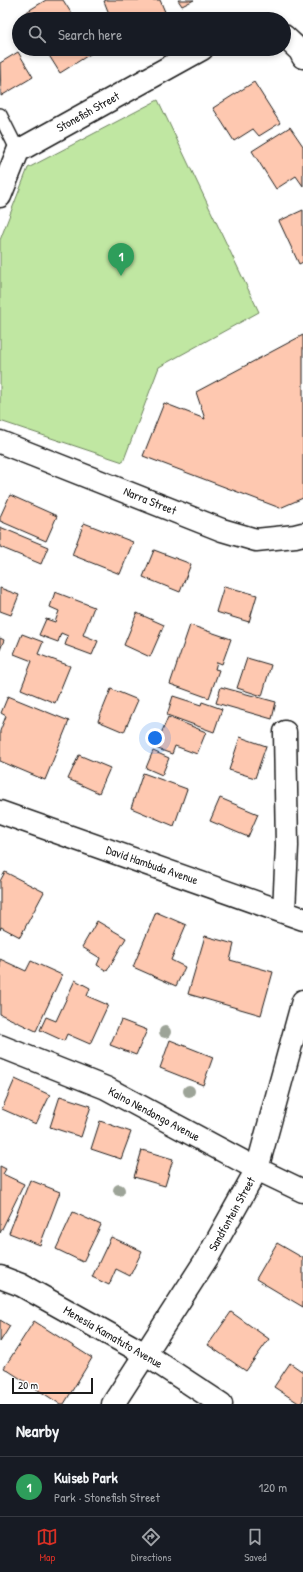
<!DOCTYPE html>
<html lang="en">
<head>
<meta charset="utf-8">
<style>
	:root { --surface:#171b24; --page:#242831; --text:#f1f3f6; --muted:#9ea1a6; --line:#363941; --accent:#d93025 }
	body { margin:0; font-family:"Patrick Hand",sans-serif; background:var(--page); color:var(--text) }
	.scale { position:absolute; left:12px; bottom:10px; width:81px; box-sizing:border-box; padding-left:4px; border:2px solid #1c1c1c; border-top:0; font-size:11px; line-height:14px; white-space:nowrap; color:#1c1c1c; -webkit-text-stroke:3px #fff; paint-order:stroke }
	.you { position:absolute; left:155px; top:738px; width:14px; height:14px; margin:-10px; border:3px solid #fff; border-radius:50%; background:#1a73e8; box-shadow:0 0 0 6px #1a73e833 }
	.badge { display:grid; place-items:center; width:26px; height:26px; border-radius:50%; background:var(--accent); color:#fff; font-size:13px; font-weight:700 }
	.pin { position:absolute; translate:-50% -33px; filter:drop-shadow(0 1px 2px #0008) }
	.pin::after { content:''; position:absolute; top:21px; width:14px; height:12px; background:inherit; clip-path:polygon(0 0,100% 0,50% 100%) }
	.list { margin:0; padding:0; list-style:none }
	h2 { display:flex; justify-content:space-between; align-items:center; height:52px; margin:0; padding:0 16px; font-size:17px }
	h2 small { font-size:13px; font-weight:400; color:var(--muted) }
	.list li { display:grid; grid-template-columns:26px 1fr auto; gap:12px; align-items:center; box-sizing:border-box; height:60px; padding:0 16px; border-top:1px solid var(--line) }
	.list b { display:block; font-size:15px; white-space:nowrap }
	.list p { margin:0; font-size:13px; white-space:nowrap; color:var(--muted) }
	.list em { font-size:13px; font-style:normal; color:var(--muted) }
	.icon { flex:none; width:22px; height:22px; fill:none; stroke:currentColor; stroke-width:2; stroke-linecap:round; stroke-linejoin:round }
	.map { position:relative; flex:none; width:303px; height:1404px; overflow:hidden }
	.search { position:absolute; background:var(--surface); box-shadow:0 2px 6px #0003; left:12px; right:12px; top:12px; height:44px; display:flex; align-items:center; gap:10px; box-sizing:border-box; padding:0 14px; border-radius:22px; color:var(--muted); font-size:15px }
	.sheet { height:112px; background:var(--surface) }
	nav { display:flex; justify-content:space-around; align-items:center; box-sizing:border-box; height:56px; border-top:1px solid var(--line); background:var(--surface); font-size:11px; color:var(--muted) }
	nav a { display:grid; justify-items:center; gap:2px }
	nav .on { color:var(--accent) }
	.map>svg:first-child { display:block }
</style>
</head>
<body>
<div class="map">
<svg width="303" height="1404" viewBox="0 0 303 1404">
	<rect width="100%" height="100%" fill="#fff"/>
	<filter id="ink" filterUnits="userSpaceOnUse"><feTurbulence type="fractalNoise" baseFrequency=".025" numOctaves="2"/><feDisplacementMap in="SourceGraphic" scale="8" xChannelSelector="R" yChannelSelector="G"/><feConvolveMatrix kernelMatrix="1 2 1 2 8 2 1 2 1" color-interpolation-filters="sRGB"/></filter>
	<g filter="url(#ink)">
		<path fill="#c0e7a2" stroke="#6e825f" d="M 158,100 L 259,312 L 159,367 L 123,462 L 0,421 L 0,240 L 28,168 Z"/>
		<path fill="#fec8b0" stroke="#1c1c1c" d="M 46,0 L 63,0 L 75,19 L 26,19 L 23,14 Z
			M 107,0 L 160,0 L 168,19 L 111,19 L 104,1 Z
			M 178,0 L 194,0 L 182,6 Z
			M 45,49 L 94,49 L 95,51 L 60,73 Z
			M 18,52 L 33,77 L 1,96 L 0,63 Z
			M 254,82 L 280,123 L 259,136 L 253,129 L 234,141 L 213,108 Z
			M 290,127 L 303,146 L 303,186 L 296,176 L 276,189 L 252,151 Z
			M 303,210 L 303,262 L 299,264 L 279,221 Z
			M 303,335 L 303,498 L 280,508 L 143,456 L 164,403 L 205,419 L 196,392 Z
			M 10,495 L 57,516 L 46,541 L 0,521 L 0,517 Z
			M 84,523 L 133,542 L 120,574 L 72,555 Z
			M 0,527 L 48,547 L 41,564 L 0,547 Z
			M 154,550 L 191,564 L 180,592 L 143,577 Z
			M 224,586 L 257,595 L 249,622 L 216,612 Z
			M 0,588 L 19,595 L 11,615 L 0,611 Z
			M 55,592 L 94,607 L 83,635 L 98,641 L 92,655 L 65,645 L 68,636 L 61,633 L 58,642 L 39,635 L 46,619 L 55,622 L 59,611 L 50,607 Z
			M 137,613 L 164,625 L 150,657 L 124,645 Z
			M 190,625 L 231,639 L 222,664 L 217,662 L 215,669 L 219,670 L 209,698 L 170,684 Z
			M 22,634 L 43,642 L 38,654 L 70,666 L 55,703 L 21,689 L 32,661 L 14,654 Z
			M 0,638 L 4,640 L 0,650 Z
			M 247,658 L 271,665 L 262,696 L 237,688 Z
			M 221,687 L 276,702 L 272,719 L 216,703 Z
			M 111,689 L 138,700 L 124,732 L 98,721 Z
			M 8,696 L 69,721 L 45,780 L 0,761 L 0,731 L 6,716 L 1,713 Z
			M 173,696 L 201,705 L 202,702 L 222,709 L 214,732 L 167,715 Z
			M 168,717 L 206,732 L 197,754 L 175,746 L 172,754 L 155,748 Z
			M 240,737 L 266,746 L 255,778 L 229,770 Z
			M 153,751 L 169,758 L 162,775 L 146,768 Z
			M 79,755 L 110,768 L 99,793 L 68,779 Z
			M 143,773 L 187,789 L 174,826 L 131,808 Z
			M 220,798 L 258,814 L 248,837 L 210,821 Z
			M 5,872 L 44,892 L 20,937 L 1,927 L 0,930 L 0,881 Z
			M 156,912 L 186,925 L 171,960 L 185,967 L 176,986 L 133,967 Z
			M 97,921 L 126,938 L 107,971 L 97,965 L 100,958 L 82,947 Z
			M 205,936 L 234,944 L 230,960 L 273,972 L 261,1015 L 188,994 Z
			M 0,959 L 26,971 L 31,961 L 62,975 L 36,1031 L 0,1014 Z
			M 75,980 L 90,988 L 87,996 L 108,1005 L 90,1044 L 67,1034 L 64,1041 L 40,1030 L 46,1017 L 56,1021 Z
			M 121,1020 L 147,1030 L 136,1055 L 110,1045 Z
			M 170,1040 L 213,1057 L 203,1085 L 160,1068 Z
			M 15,1079 L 50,1095 L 36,1124 L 2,1109 Z
			M 60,1096 L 91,1106 L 81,1137 L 50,1127 Z
			M 100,1121 L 131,1132 L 121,1159 L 91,1149 Z
			M 142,1150 L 173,1159 L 165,1186 L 134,1177 Z
			M 0,1166 L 6,1169 L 3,1174 L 24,1184 L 0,1233 Z
			M 30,1180 L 60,1192 L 40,1245 L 9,1233 Z
			M 73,1212 L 101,1225 L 83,1262 L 56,1249 Z
			M 111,1237 L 142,1251 L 130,1276 L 116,1269 L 109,1285 L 92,1277 Z
			M 277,1243 L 303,1258 L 303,1307 L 256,1279 Z
			M 231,1312 L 269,1339 L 246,1371 L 208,1345 Z
			M 0,1320 L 10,1326 L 0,1342 Z
			M 34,1321 L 92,1358 L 64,1404 L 60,1404 L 4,1368 Z
			M 290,1363 L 303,1372 L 303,1400 L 300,1404 L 274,1387 Z"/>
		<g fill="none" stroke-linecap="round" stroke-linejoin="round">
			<g stroke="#1c1c1c" stroke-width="16">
				<path id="lane" d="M 0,115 L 18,151"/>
			</g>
			<g stroke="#1c1c1c" stroke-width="25">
				<path id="street" d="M 284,36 L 300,51 L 303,57
					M 0,196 L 18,151 L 202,49
					M 0,442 L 222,530 L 256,540 L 295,536 L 303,534
					M 0,812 L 303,919
					M 284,912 L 287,846 L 285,732
					M 0,1046 L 106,1088 L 257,1169 L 303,1191
					M 0,1277 L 21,1285 L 145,1354 L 221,1404
					M 113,1404 L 209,1255 L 257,1169 L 303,1001"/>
			</g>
			<use href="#lane" stroke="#fff" stroke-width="13"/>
			<use href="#street" stroke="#fff" stroke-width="22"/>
		</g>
		<g fill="#9da498">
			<circle cx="165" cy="1032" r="6"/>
			<circle cx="189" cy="1091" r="6"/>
			<circle cx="119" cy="1190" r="6"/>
		</g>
	</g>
	<g text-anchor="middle" stroke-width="3" stroke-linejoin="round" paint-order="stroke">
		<g font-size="12" fill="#1c1c1c" stroke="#fff">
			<text transform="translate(88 112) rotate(-29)" y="4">Stonefish Street</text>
			<text transform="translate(150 501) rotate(22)" y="4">Narra Street</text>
			<text transform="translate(152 865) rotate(19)" y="4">David Hambuda Avenue</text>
			<text transform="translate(154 1114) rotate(28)" y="4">Kaino Nendongo Avenue</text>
			<text transform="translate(232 1214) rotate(-61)" y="4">Sandfontein Street</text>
			<text transform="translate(113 1337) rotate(30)" y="4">Menesia Kamatuto Avenue</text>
		</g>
	</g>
</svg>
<div class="scale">20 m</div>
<div class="you"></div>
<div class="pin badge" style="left:121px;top:276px;background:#2e9e5b">1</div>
<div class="search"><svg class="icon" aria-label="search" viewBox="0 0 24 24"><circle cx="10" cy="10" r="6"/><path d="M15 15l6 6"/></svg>Search here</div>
</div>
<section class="sheet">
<h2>Nearby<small></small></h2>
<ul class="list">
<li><span class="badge" style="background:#2e9e5b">1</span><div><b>Kuiseb Park</b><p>Park · Stonefish Street</p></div><em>120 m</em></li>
</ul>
</section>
<nav>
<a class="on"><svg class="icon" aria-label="map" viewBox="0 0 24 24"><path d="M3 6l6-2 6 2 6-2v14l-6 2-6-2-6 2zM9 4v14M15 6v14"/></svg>Map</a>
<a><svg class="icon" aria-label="directions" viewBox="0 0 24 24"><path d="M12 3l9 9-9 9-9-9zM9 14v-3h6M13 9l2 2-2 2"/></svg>Directions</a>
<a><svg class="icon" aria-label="saved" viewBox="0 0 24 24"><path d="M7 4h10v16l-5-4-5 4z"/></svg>Saved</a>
</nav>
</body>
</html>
